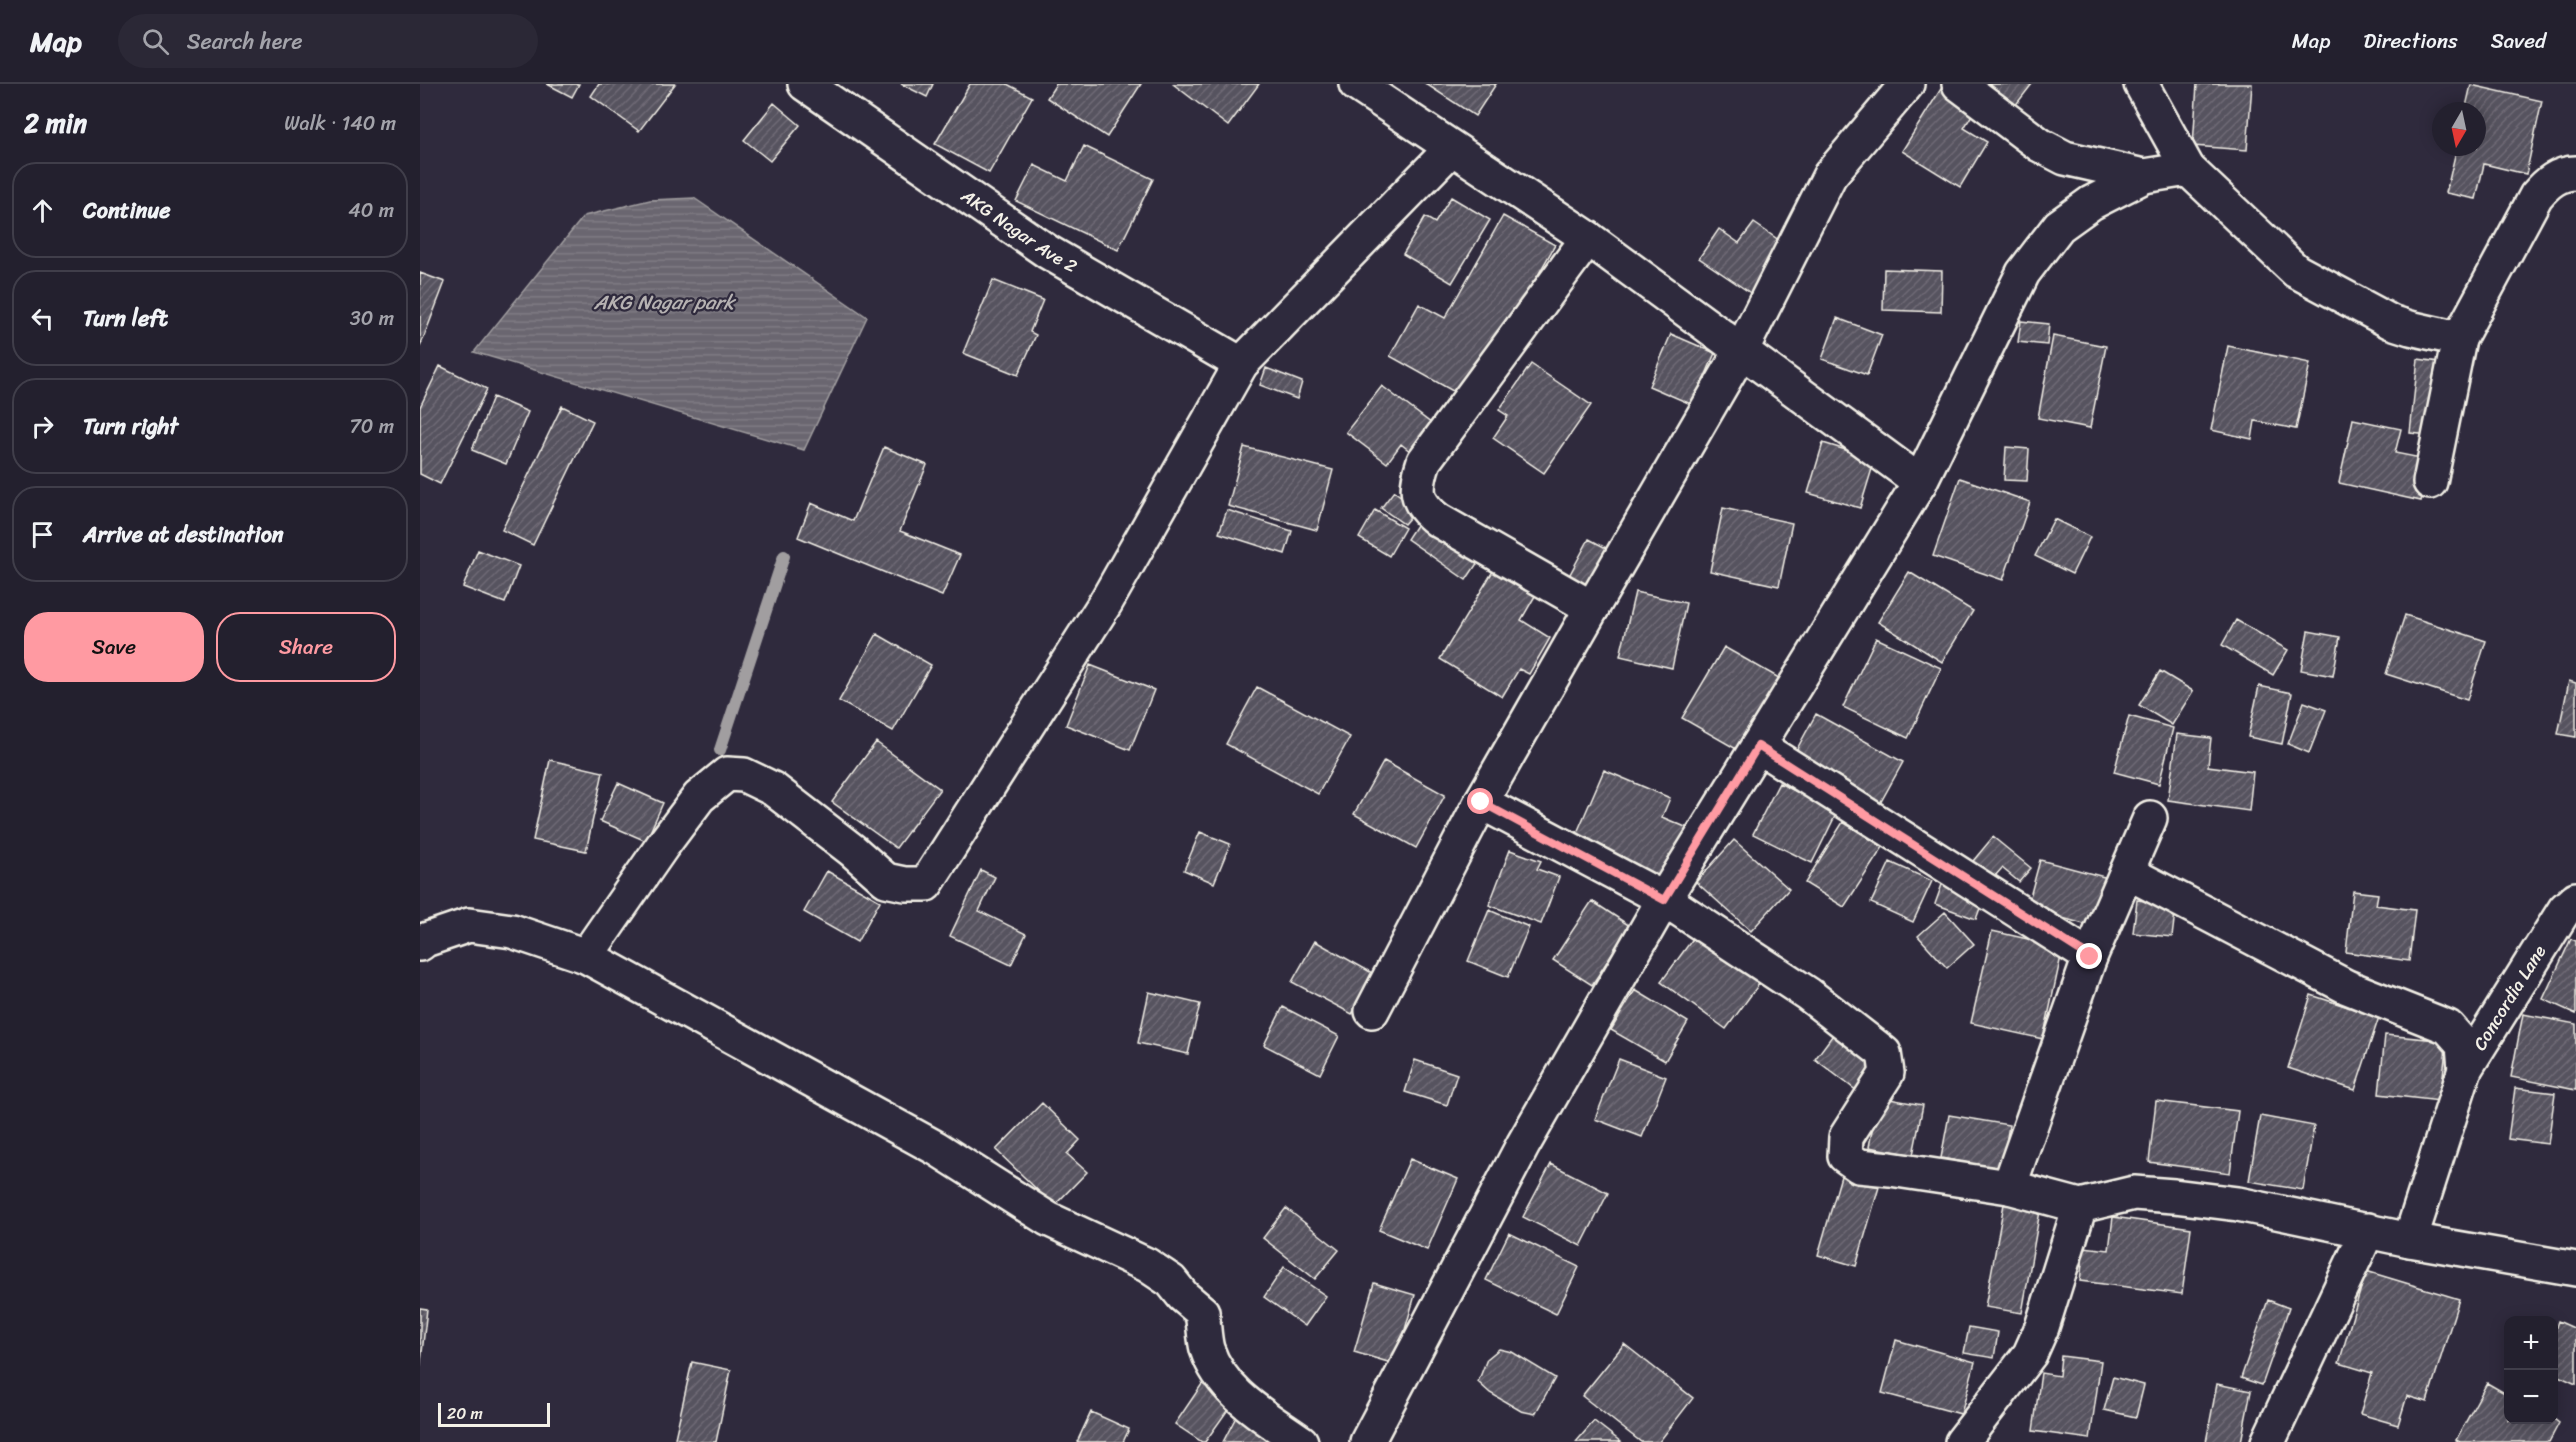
<!DOCTYPE html>
<html lang="en">
<head>
<meta charset="utf-8">
<style>
	:root { --surface:#23202e; --page:#2b2836; --text:#f1f3f6; --muted:#a3a3aa; --line:#403e4a; --accent:#ff9aa2 }
	body { margin:0; font-family:Sriracha,sans-serif; background:var(--page); color:var(--text) }
	.controls { position:absolute; right:18px; bottom:18px; display:grid; overflow:hidden; border-radius:12px; box-shadow:0 3px 15px #0003 }
	.controls button { width:54px; height:54px; display:grid; place-items:center; padding:0; border:0; border-bottom:2px solid var(--line); background:var(--surface); color:var(--text); font:30px sans-serif }
	.compass { position:absolute; left:2012px; top:18px; width:54px; height:54px; border-radius:50%; background:var(--surface); box-shadow:0 3px 15px #0003; rotate:189deg }
	.scale { position:absolute; left:18px; bottom:15px; width:112px; box-sizing:border-box; padding-left:6px; border:3px solid #f4f1e8; border-top:0; font-size:16px; line-height:21px; white-space:nowrap; color:#f4f1e8; -webkit-text-stroke:4px #2f2a3d; paint-order:stroke }
	.stop { position:absolute; width:18px; height:18px; margin:-14px; border:4px solid #ff9aa2; border-radius:50%; background:#fff }
	.stop.end { background:#ff9aa2; border-color:#fff; box-shadow:0 2px 6px #0008 }
	.list { margin:0; padding:0; list-style:none }
	h2 { display:flex; justify-content:space-between; align-items:center; height:78px; margin:0; padding:0 24px; font-size:26px }
	h2 small { font-size:20px; font-weight:400; color:var(--muted) }
	.list li { display:grid; grid-template-columns:39px 1fr auto; gap:18px; align-items:center; box-sizing:border-box; height:96px; margin:0 12px 12px; padding:0 12px; border:2px solid var(--line); border-radius:24px }
	.list b { display:block; font-size:22px; white-space:nowrap }
	.list em { font-size:20px; font-style:normal; color:var(--muted) }
	.actions { display:flex; gap:12px; padding:18px 24px }
	.actions a { flex:1; padding:14px 0; border:2px solid var(--accent); border-radius:24px; text-align:center; font-size:21px; color:var(--accent) }
	.actions .main { background:var(--accent); color:#111 }
	.icon { flex:none; width:33px; height:33px; fill:none; stroke:currentColor; stroke-width:2; stroke-linecap:round; stroke-linejoin:round }
	.map { position:relative; flex:none; width:2156px; height:1358px; overflow:hidden }
	header { display:flex; align-items:center; gap:36px; box-sizing:border-box; height:84px; padding:0 30px; background:var(--surface); border-bottom:2px solid var(--line) }
	header strong { font-size:28px }
	nav { display:flex; gap:33px; margin-inline-start:auto; font-size:21px }
	.search { width:420px; height:54px; background:var(--page); display:flex; align-items:center; gap:15px; box-sizing:border-box; padding:0 21px; border-radius:33px; color:var(--muted); font-size:22px }
	main { display:flex }
	aside { flex:1; background:var(--surface) }
	.map>svg:first-child { display:block }
</style>
</head>
<body>
<header>
<strong>Map</strong>
<div class="search"><svg class="icon" aria-label="search" viewBox="0 0 24 24"><circle cx="10" cy="10" r="6"/><path d="M15 15l6 6"/></svg>Search here</div>
<nav><a>Map</a><a>Directions</a><a>Saved</a></nav>
</header>
<main>
<aside>
<h2>2 min<small>Walk · 140 m</small></h2>
<ul class="list">
<li><svg class="icon" aria-label="ahead" viewBox="0 0 24 24"><path d="M12 20V5M6 11l6-6 6 6"/></svg><div><b>Continue</b></div><em>40 m</em></li>
<li><svg class="icon" aria-label="left" viewBox="0 0 24 24"><path d="M17 20v-9H6M10 6l-5 5 5 5"/></svg><div><b>Turn left</b></div><em>30 m</em></li>
<li><svg class="icon" aria-label="right" viewBox="0 0 24 24"><path d="M7 20v-9h11M14 6l5 5-5 5"/></svg><div><b>Turn right</b></div><em>70 m</em></li>
<li><svg class="icon" aria-label="arrive" viewBox="0 0 24 24"><path d="M6 21V4h12l-3 4 3 4H6"/></svg><div><b>Arrive at destination</b></div></li>
</ul>
<div class="actions"><a class="main">Save</a><a>Share</a></div>
</aside>
<div class="map">
<svg width="2156" height="1358" viewBox="0 0 2156 1358">
	<defs>
		<pattern id="water-rules" width="6" height="5" patternUnits="userSpaceOnUse" patternTransform="scale(1.5)"><rect width="6" height="5" fill="#6a6670"/><path d="M0 2.5h6" fill="none" stroke="#807c84"/></pattern>
		<pattern id="building-hatch" width="6" height="6" patternUnits="userSpaceOnUse" patternTransform="scale(1.5)"><rect width="6" height="6" fill="#56525f"/><path d="M-1 1l2-2M0 6l6-6M5 7l2-2" fill="none" stroke="#6f6b76"/></pattern>
	</defs>
	<rect width="100%" height="100%" fill="#2f2a3d"/>
	<filter id="ink" filterUnits="userSpaceOnUse"><feTurbulence type="fractalNoise" baseFrequency=".0167" numOctaves="2"/><feDisplacementMap in="SourceGraphic" scale="12" xChannelSelector="R" yChannelSelector="G"/><feConvolveMatrix kernelMatrix="1 2 1 2 8 2 1 2 1" color-interpolation-filters="sRGB"/></filter>
	<g filter="url(#ink)">
		<path fill="url(#water-rules)" stroke="#a19ea0" stroke-width="1.5" d="M 274,114 L 447,233 L 384,366 L 54,268 L 164,132 L 230,116 Z"/>
		<g fill="none" stroke-linecap="round" stroke-linejoin="round">
			<path stroke="#a19ea0" stroke-width="12" d="M 300,666 L 364,472"/>
		</g>
		<path fill="url(#building-hatch)" stroke="#f4f1e8" stroke-width="1.5" d="M 127,0 L 159,0 L 152,13 Z
			M 179,0 L 255,0 L 219,47 L 171,12 Z
			M 481,0 L 513,0 L 507,13 Z
			M 550,0 L 587,0 L 612,13 L 569,89 L 515,60 Z
			M 636,0 L 721,0 L 687,53 L 627,14 Z
			M 753,0 L 839,0 L 808,42 Z
			M 1006,0 L 1076,0 L 1055,32 Z
			M 1524,0 L 1558,21 L 1544,44 L 1567,58 L 1540,103 L 1482,67 Z
			M 1557,0 L 1612,0 L 1591,27 Z
			M 1777,0 L 1832,0 L 1827,66 L 1773,62 Z
			M 2051,1 L 2122,17 L 2106,90 L 2064,80 L 2056,115 L 2026,109 L 2037,63 L 2057,63 L 2057,27 L 2045,27 Z
			M 354,19 L 380,41 L 350,77 L 324,56 Z
			M 664,62 L 733,95 L 698,166 L 596,117 L 614,81 L 647,97 Z
			M 1031,113 L 1070,136 L 1032,199 L 983,170 L 1005,133 L 1015,139 Z
			M 1083,132 L 1135,161 L 1078,262 L 1071,258 L 1040,311 L 970,272 L 999,220 L 1025,234 Z
			M 1334,139 L 1366,161 L 1332,210 L 1279,174 L 1299,145 L 1319,159 Z
			M 1464,185 L 1522,187 L 1521,228 L 1463,226 Z
			M 0,189 L 25,198 L 0,263 Z
			M 573,196 L 623,216 L 610,248 L 616,251 L 598,291 L 543,269 Z
			M 1417,234 L 1462,251 L 1447,291 L 1402,275 Z
			M 1601,237 L 1629,240 L 1627,261 L 1598,258 Z
			M 1251,250 L 1295,269 L 1273,321 L 1229,302 Z
			M 1633,252 L 1686,262 L 1670,344 L 1618,334 Z
			M 1808,262 L 1890,279 L 1876,345 L 1835,337 L 1832,355 L 1791,346 Z
			M 1998,275 L 2019,278 L 2010,351 L 1990,349 Z
			M 1111,280 L 1171,321 L 1124,389 L 1073,354 L 1088,332 L 1079,326 Z
			M 20,282 L 67,305 L 20,400 L 0,390 L 0,323 Z
			M 846,284 L 882,298 L 877,315 L 840,301 Z
			M 962,302 L 1012,340 L 991,368 L 981,360 L 967,379 L 926,348 Z
			M 73,313 L 108,328 L 86,380 L 52,366 Z
			M 142,322 L 173,337 L 113,461 L 82,446 Z
			M 1933,335 L 1981,345 L 1975,369 L 2011,376 L 2001,417 L 1919,399 Z
			M 1403,359 L 1455,375 L 1440,424 L 1388,409 Z
			M 464,363 L 507,381 L 480,447 L 540,471 L 522,512 L 378,453 L 391,419 L 433,437 Z
			M 824,363 L 913,386 L 897,446 L 808,422 Z
			M 1586,363 L 1609,365 L 1607,397 L 1584,396 Z
			M 1540,394 L 1610,418 L 1583,496 L 1513,472 Z
			M 974,407 L 997,425 L 984,440 L 961,424 Z
			M 1303,424 L 1372,439 L 1359,502 L 1290,487 Z
			M 807,426 L 872,447 L 865,470 L 799,449 Z
			M 955,426 L 985,444 L 969,472 L 939,454 Z
			M 1002,432 L 1062,472 L 1046,496 L 987,455 Z
			M 1634,435 L 1670,453 L 1652,490 L 1615,472 Z
			M 1169,455 L 1188,465 L 1167,502 L 1149,492 Z
			M 58,466 L 99,482 L 85,519 L 43,503 Z
			M 1073,487 L 1115,512 L 1101,536 L 1130,554 L 1109,590 L 1099,585 L 1082,613 L 1020,575 Z
			M 1489,488 L 1553,527 L 1522,578 L 1458,538 Z
			M 1215,508 L 1266,519 L 1252,584 L 1200,572 Z
			M 1985,531 L 2066,557 L 2047,616 L 1966,590 Z
			M 1816,536 L 1868,566 L 1853,591 L 1802,561 Z
			M 1888,547 L 1920,553 L 1913,592 L 1881,586 Z
			M 457,550 L 511,581 L 473,647 L 419,617 Z
			M 1456,554 L 1521,584 L 1488,654 L 1423,623 Z
			M 1304,563 L 1359,594 L 1318,666 L 1262,634 Z
			M 670,581 L 734,606 L 710,666 L 646,641 Z
			M 1740,587 L 1773,607 L 1752,641 L 1719,621 Z
			M 2149,597 L 2156,599 L 2156,653 L 2138,650 Z
			M 1839,602 L 1872,609 L 1862,660 L 1828,653 Z
			M 837,603 L 930,653 L 898,710 L 806,660 Z
			M 1884,618 L 1906,626 L 1889,669 L 1868,660 Z
			M 1396,630 L 1483,678 L 1458,723 L 1371,676 Z
			M 1709,632 L 1753,644 L 1739,700 L 1694,688 Z
			M 1757,650 L 1791,654 L 1788,682 L 1833,688 L 1829,727 L 1748,716 Z
			M 456,658 L 520,705 L 476,764 L 412,718 Z
			M 130,676 L 183,688 L 166,767 L 113,756 Z
			M 964,677 L 1025,711 L 996,764 L 934,730 Z
			M 1184,686 L 1250,714 L 1242,733 L 1270,745 L 1248,798 L 1153,758 Z
			M 198,699 L 243,719 L 226,757 L 180,737 Z
			M 1359,699 L 1417,728 L 1392,779 L 1333,750 Z
			M 1423,738 L 1463,763 L 1424,823 L 1385,799 Z
			M 780,748 L 810,760 L 794,799 L 764,786 Z
			M 1573,753 L 1611,784 L 1599,798 L 1582,784 L 1568,800 L 1548,783 Z
			M 1314,756 L 1369,805 L 1331,847 L 1276,798 Z
			M 1090,766 L 1121,777 L 1117,785 L 1139,793 L 1121,840 L 1069,821 Z
			M 1620,776 L 1692,795 L 1678,844 L 1607,824 Z
			M 1470,778 L 1512,797 L 1493,838 L 1451,819 Z
			M 561,786 L 575,793 L 559,827 L 606,850 L 591,881 L 530,852 Z
			M 407,787 L 460,817 L 437,858 L 384,828 Z
			M 1524,795 L 1565,811 L 1556,835 L 1515,820 Z
			M 1933,807 L 1958,810 L 1956,821 L 1995,826 L 1989,877 L 1926,868 Z
			M 1717,816 L 1756,820 L 1752,853 L 1713,849 Z
			M 1172,817 L 1210,842 L 1172,901 L 1133,876 Z
			M 1069,826 L 1109,843 L 1088,893 L 1048,877 Z
			M 1525,828 L 1554,860 L 1527,884 L 1498,852 Z
			M 1572,847 L 1643,863 L 1623,955 L 1551,939 Z
			M 1277,849 L 1342,896 L 1306,945 L 1241,898 Z
			M 2151,855 L 2156,857 L 2156,930 L 2123,915 Z
			M 895,857 L 954,890 L 932,930 L 872,898 Z
			M 1215,906 L 1268,938 L 1245,977 L 1191,946 Z
			M 729,908 L 780,920 L 768,970 L 718,959 Z
			M 1891,911 L 1959,933 L 1935,1006 L 1868,984 Z
			M 863,923 L 919,952 L 900,990 L 844,961 Z
			M 2103,930 L 2156,940 L 2156,1006 L 2091,993 Z
			M 1415,948 L 1459,980 L 1437,1007 L 1395,975 Z
			M 1965,951 L 2027,957 L 2020,1017 L 1959,1010 Z
			M 1199,975 L 1246,993 L 1222,1053 L 1175,1035 Z
			M 995,976 L 1037,990 L 1027,1021 L 985,1008 Z
			M 2095,1004 L 2135,1009 L 2128,1060 L 2088,1055 Z
			M 1458,1013 L 1503,1021 L 1493,1071 L 1449,1063 Z
			M 1736,1017 L 1818,1027 L 1810,1089 L 1729,1078 Z
			M 622,1019 L 660,1056 L 647,1070 L 667,1088 L 634,1122 L 576,1066 Z
			M 1529,1031 L 1589,1041 L 1582,1085 L 1521,1074 Z
			M 1840,1032 L 1894,1042 L 1883,1106 L 1829,1097 Z
			M 990,1075 L 1038,1095 L 1007,1166 L 959,1146 Z
			M 1131,1080 L 1188,1109 L 1161,1162 L 1103,1133 Z
			M 1421,1092 L 1459,1103 L 1436,1182 L 1398,1171 Z
			M 1584,1120 L 1620,1127 L 1602,1229 L 1565,1223 Z
			M 866,1124 L 919,1166 L 895,1195 L 843,1154 Z
			M 1693,1133 L 1771,1144 L 1762,1210 L 1660,1197 L 1664,1163 L 1689,1166 Z
			M 1089,1149 L 1159,1183 L 1136,1230 L 1066,1196 Z
			M 864,1183 L 906,1212 L 885,1242 L 844,1213 Z
			M 1946,1187 L 2039,1215 L 2007,1318 L 1987,1312 L 1978,1341 L 1940,1330 L 1952,1289 L 1919,1279 Z
			M 954,1199 L 995,1211 L 975,1280 L 934,1268 Z
			M 1848,1216 L 1869,1224 L 1842,1301 L 1821,1294 Z
			M 0,1224 L 7,1225 L 0,1286 Z
			M 2138,1237 L 2156,1245 L 2156,1300 L 2134,1290 L 2134,1249 Z
			M 1549,1243 L 1578,1248 L 1574,1274 L 1544,1269 Z
			M 1476,1256 L 1555,1278 L 1541,1330 L 1462,1309 Z
			M 1204,1260 L 1273,1314 L 1239,1358 L 1221,1358 L 1162,1312 Z
			M 1079,1265 L 1092,1268 L 1135,1294 L 1115,1330 L 1101,1327 L 1070,1309 L 1058,1298 L 1067,1275 Z
			M 1641,1272 L 1681,1277 L 1670,1355 L 1613,1347 L 1621,1289 L 1639,1292 Z
			M 272,1278 L 311,1286 L 296,1358 L 276,1358 L 255,1354 Z
			M 1693,1293 L 1724,1301 L 1716,1333 L 1684,1326 Z
			M 2067,1299 L 2088,1311 L 2088,1336 L 2134,1335 L 2139,1339 L 2129,1358 L 2040,1358 L 2036,1356 Z
			M 782,1300 L 812,1320 L 785,1358 L 782,1358 L 755,1340 Z
			M 1797,1300 L 1831,1307 L 1821,1358 L 1786,1358 Z
			M 671,1328 L 709,1345 L 703,1358 L 657,1358 Z
			M 816,1333 L 866,1358 L 803,1358 Z
			M 1174,1337 L 1201,1358 L 1156,1358 Z"/>
		<g fill="none" stroke-linecap="round" stroke-linejoin="round">
			<g stroke="#f4f1e8" stroke-width="38">
				<g id="street">
					<path id="s1" d="M 385,0 L 628,168 L 821,280"/>
					<path d="M 936,0 L 1168,154 L 1500,398 L 1244,815 L 1388,910 L 1464,969 L 1467,989 L 1426,1053 L 1425,1072 L 1439,1082 L 1470,1085 L 1589,1103 L 1660,1122 L 1714,1109 L 1754,1112 L 1818,1120 L 1990,1156 L 2156,1185"/>
					<path d="M 1539,0 L 1620,61 L 1645,74 L 1724,92 L 1768,85 L 1876,187 L 1971,238 L 1990,244 L 2039,255 L 2116,112 C 2127,99 2138,89 2156,89"/>
					<path d="M 1721,0 L 1768,85"/>
					<path d="M 1168,154 L 1004,377 C 995,404 994,418 1018,436 L 1172,524 L 1321,267 L 1410,91 L 1487,0"/>
					<path d="M 1500,398 L 1603,189 L 1639,142 L 1671,119 L 1724,92"/>
					<path d="M 2010,398 L 2039,255"/>
					<path d="M 1338,662 L 1670,873"/>
					<path d="M 1707,788 L 1927,903 L 2028,943 L 2043,960 L 2045,985 L 1990,1156"/>
					<path d="M 0,860 L 5,856 L 49,841 L 92,847 L 166,872 L 516,1064 L 628,1135 L 727,1181 L 751,1197 L 763,1212 L 782,1228 C 784,1240 784,1254 787,1265 C 801,1309 846,1333 881,1358"/>
					<path d="M 166,872 L 243,761 L 279,713 L 307,690 L 324,691 L 353,705 L 432,766 L 466,796 L 485,800 L 506,800 L 686,518 L 821,280 L 1031,65"/>
					<path d="M 952,927 L 1061,718 L 1172,524"/>
					<path id="s2" d="M 2045,985 L 2145,825 L 2156,815"/>
					<path d="M 1589,1103 L 1670,873 L 1730,734"/>
					<path d="M 947,1358 L 1103,1061 L 1244,815 L 1061,718"/>
					<path d="M 1542,1358 L 1610,1270 L 1622,1243 L 1660,1122"/>
					<path d="M 1848,1358 L 1948,1146"/>
				</g>
			</g>
			<use href="#street" stroke="#2f2a3d" stroke-width="33"/>
		</g>
	</g>
	<g fill="none" stroke-linecap="round" stroke-linejoin="round" filter="url(#ink)">
		<path stroke="#ff9aa2" stroke-width="8" d="M 1061,718 L 1244,816 L 1338,662 L 1670,873"/>
	</g>
	<g text-anchor="middle" stroke-width="4.5" stroke-linejoin="round" paint-order="stroke">
		<g font-size="18" fill="#f4f1e8" stroke="#2f2a3d">
			<text dy="6" stroke="none"><textPath href="#s1" startOffset="260">AKG Nagar Ave 2</textPath></text>
			<text dy="6" stroke="none"><textPath href="#s2" startOffset="84">Concordia Lane</textPath></text>
		</g>
		<g font-size="20" font-style="italic" fill="#b6b2b2" stroke="#2f2a3d">
			<text x="244" y="225">AKG Nagar park</text>
		</g>
	</g>
</svg>
<div class="controls">
<button>+</button>
<button>−</button>
</div>
<svg class="compass" viewBox="-18 -18 36 36"><path d="M0-13l5 13h-10z" fill="#e53935"/><path d="M0 13l5-13h-10z" fill="#a3a3aa"/></svg>
<div class="scale">20 m</div>
<div class="stop" style="left:1061px;top:718px"></div>
<div class="stop end" style="left:1670px;top:873px"></div>
</div>
</main>
</body>
</html>
